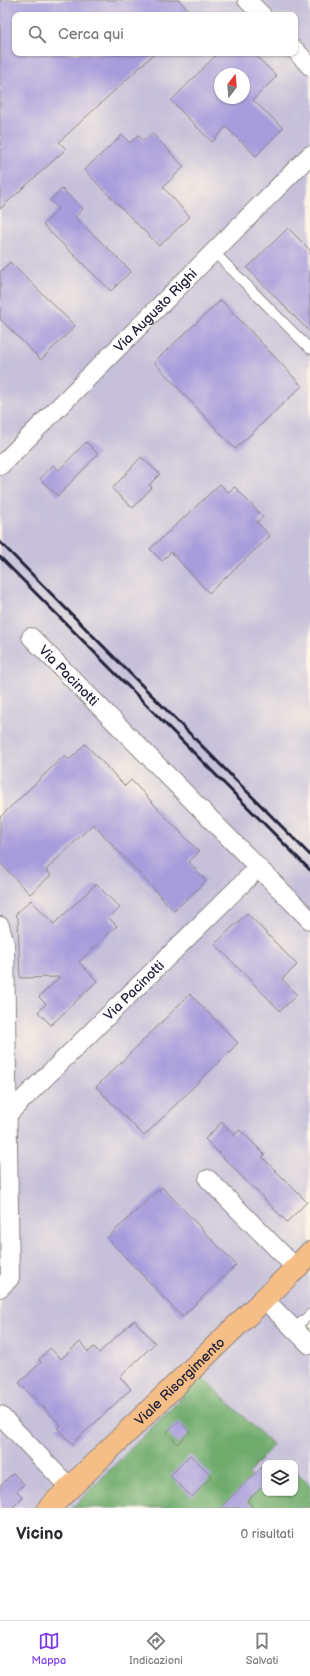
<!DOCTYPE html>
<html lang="it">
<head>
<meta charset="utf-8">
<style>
	:root { --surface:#fff; --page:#f7f7f7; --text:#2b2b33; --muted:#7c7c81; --line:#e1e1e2; --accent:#7c3aed }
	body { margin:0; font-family:"Balsamiq Sans",sans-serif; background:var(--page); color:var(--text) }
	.controls { position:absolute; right:12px; bottom:12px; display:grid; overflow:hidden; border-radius:8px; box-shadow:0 1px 3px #0004 }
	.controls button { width:36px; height:36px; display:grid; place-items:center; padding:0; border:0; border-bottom:1px solid var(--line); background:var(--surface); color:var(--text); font:20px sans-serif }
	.compass { position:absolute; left:214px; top:68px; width:36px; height:36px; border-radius:50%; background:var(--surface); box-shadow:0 1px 3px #0004; rotate:16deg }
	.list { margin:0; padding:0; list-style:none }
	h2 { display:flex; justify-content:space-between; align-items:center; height:52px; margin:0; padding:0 16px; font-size:17px }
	h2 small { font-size:13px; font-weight:400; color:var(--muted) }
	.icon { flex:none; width:22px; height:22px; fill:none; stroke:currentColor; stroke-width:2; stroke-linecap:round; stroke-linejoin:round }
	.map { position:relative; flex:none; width:310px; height:1508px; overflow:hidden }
	.search { position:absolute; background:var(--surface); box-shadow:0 1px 3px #0004; left:12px; right:12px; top:12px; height:44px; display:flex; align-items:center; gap:10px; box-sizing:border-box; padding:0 14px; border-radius:8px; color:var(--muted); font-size:15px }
	.sheet { height:112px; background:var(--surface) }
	nav { display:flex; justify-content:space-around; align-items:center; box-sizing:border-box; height:56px; border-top:1px solid var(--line); background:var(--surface); font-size:11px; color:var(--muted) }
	nav a { display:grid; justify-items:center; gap:2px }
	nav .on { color:var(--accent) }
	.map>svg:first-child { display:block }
</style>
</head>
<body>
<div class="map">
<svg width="310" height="1508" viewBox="0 0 310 1508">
	<rect width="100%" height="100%" fill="#fcf5e5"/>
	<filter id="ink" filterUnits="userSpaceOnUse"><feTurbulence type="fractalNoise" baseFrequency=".025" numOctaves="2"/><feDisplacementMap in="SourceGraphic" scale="8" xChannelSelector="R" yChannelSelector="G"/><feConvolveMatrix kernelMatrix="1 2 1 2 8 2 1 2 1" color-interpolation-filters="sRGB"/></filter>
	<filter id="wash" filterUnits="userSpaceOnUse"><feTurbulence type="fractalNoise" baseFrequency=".012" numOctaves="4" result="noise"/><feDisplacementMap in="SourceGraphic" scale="16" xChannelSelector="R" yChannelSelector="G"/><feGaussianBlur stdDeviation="0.9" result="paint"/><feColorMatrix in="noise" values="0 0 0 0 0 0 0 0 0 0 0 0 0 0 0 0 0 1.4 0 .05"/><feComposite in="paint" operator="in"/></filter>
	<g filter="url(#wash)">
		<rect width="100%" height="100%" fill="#f4e8cd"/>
		<path fill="#c6c0da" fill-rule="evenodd" d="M 0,0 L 310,0 L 310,1508 L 0,1508 ZM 15,15 L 295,15 L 295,53 L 15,53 ZM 220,74 L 244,74 L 244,98 L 220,98 ZM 265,1463 L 295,1463 L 295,1493 L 265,1493 Z"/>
		<path fill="#6eab6c" stroke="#486654" d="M 202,1377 L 273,1445 L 248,1474 L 265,1488 L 265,1493 L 295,1493 L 295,1470 L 310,1486 L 310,1508 L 72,1508 Z"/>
		<g id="blocks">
			<path fill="#a79cdc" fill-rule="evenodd" d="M 0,0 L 179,0 L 193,15 L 15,15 L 15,53 L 155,53 L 59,142 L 66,149 L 0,209 Z
				M 218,53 L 253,53 L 277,76 L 253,100 L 283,128 L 256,156 L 226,127 L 212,142 L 171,101 ZM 220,74 L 244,74 L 244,98 L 220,98 Z
				M 152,133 L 184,167 L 163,187 L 190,217 L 159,246 L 84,170 L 122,135 L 130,143 L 138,135 L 143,141 Z
				M 62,189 L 83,209 L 75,217 L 131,271 L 111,291 L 43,225 L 58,209 L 50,200 Z
				M 288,228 L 310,250 L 310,332 L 247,268 Z
				M 10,262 L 75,326 L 41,360 L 0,319 L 0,272 Z
				M 221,300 L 302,386 L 235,449 L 154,362 Z
				M 86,442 L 98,454 L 58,496 L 40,479 L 53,465 L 59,470 Z
				M 141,457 L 160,474 L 149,485 L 152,487 L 133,508 L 112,489 Z
				M 220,484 L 228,492 L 235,487 L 263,517 L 257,522 L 270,536 L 209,593 L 171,552 L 162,561 L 150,549 Z
				M 85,744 L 125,786 L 131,780 L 199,852 L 189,862 L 206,881 L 174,911 L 93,824 L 46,870 L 51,875 L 30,894 L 0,863 L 0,817 L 65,755 L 69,760 Z
				M 96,884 L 120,908 L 109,918 L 117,926 L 79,962 L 97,981 L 51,1025 L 38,1012 L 46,1004 L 39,997 L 60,977 L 20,978 L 18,918 L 15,915 L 31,900 L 54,924 Z
				M 247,913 L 297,965 L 282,979 L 297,995 L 280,1011 L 215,944 Z
				M 190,994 L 238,1043 L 144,1136 L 96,1087 Z
				M 222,1122 L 234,1135 L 240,1130 L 265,1155 L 262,1157 L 307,1202 L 287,1222 L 205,1139 Z
				M 162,1187 L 236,1265 L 182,1317 L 107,1238 Z
				M 134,1320 L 155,1343 L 120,1377 L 131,1389 L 72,1444 L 57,1428 L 61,1425 L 19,1383 L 41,1362 L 39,1360 L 50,1348 L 61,1359 L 80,1342 L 88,1352 L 94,1347 L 99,1353 Z
				M 179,1421 L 190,1432 L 177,1444 L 167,1432 Z
				M 190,1455 L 212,1476 L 192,1497 L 170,1476 Z
				M 265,1464 L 265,1484 L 247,1501 L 254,1508 L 220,1508 Z
				M 13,1473 L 24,1484 L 17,1491 L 23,1497 L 12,1508 L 0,1508 L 0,1486 Z"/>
		</g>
	</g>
	<g filter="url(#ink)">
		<use href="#blocks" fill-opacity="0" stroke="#8b8584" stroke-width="1"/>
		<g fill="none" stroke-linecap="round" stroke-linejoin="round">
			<g stroke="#8b8584" stroke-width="11">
				<path id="lane" d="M 214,252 L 310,349
					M 294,1329 L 310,1314"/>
			</g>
			<g stroke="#8b8584" stroke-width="20">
				<g id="street">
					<path d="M 247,0 L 262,15"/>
					<path d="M 295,50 L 310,66"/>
					<path id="s1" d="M 0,466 L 310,155"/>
					<path id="s2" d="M 31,637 L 310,920"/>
					<path d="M 0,926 L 5,944 L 10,1278 L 0,1288"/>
					<path id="s3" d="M 9,1113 L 258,868"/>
					<path d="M 208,1179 L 296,1268"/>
					<path d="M 264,1299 L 310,1345"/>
					<path d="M 0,1415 L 70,1488"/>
				</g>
			</g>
			<g stroke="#8b8584" stroke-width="24">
				<g id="primary">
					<path id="s4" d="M 49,1508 L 296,1268 L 310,1253"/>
				</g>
			</g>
			<use href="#lane" stroke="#fff" stroke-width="9"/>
			<use href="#street" stroke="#fff" stroke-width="18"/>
			<use href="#primary" stroke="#f5be86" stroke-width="22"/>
			<path stroke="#22223b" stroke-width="3" d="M 0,542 L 310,855
				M 0,557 L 310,870"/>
		</g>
	</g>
	<g text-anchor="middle" stroke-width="3" stroke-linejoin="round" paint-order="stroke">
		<g font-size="14" fill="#22223b" stroke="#fcf5e5">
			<text dy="5" stroke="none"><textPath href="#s1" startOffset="220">Via Augusto Righi</textPath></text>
			<text dy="5" stroke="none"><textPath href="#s2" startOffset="54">Via Pacinotti</textPath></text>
			<text dy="5" stroke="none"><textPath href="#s3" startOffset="175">Via Pacinotti</textPath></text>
			<text dy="5" stroke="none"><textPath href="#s4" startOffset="182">Viale Risorgimento</textPath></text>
		</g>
	</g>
</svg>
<div class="controls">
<button><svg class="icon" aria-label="layers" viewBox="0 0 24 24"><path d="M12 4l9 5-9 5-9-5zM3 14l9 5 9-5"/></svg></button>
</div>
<svg class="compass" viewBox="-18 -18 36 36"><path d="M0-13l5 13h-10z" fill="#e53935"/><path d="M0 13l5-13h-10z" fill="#7c7c81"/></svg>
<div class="search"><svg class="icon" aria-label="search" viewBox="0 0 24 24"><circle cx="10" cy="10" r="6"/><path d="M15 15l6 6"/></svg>Cerca qui</div>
</div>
<section class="sheet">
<h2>Vicino<small>0 risultati</small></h2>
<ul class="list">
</ul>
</section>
<nav>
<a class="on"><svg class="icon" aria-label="map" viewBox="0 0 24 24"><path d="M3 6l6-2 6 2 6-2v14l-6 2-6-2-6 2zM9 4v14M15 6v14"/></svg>Mappa</a>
<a><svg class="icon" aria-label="directions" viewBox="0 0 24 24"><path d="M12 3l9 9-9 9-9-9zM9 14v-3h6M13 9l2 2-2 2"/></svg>Indicazioni</a>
<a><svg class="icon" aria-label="saved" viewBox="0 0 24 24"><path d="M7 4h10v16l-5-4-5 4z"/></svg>Salvati</a>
</nav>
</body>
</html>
